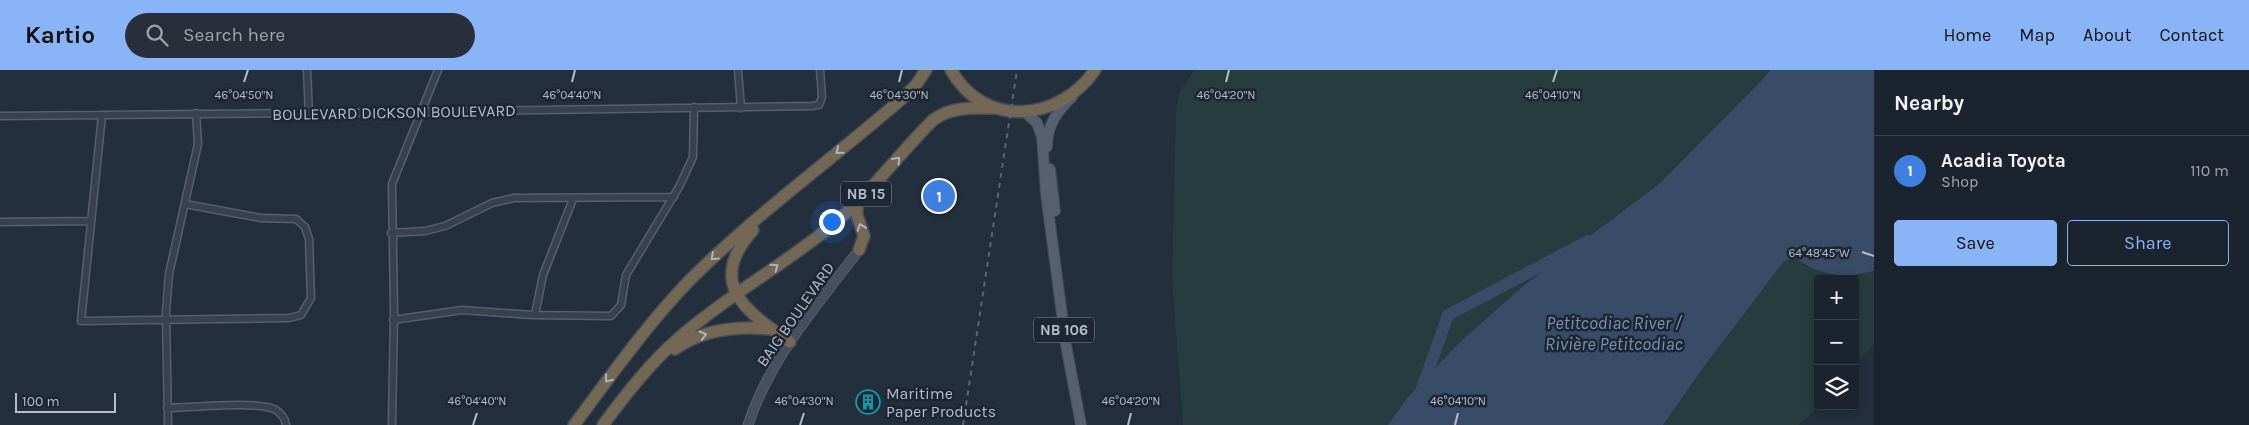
<!DOCTYPE html>
<html lang="en">
<head>
<meta charset="utf-8">
<style>
	:root { --surface:#1b232e; --page:#282f3a; --text:#f1f3f6; --muted:#a0a4aa; --line:#39404a; --accent:#8ab4f8 }
	body { margin:0; font-family:Karla,sans-serif; background:var(--page); color:var(--text) }
	.controls { position:absolute; right:15px; bottom:15px; display:grid; overflow:hidden; border-radius:5px; box-shadow:0 2px 8px #0003 }
	.controls button { width:45px; height:45px; display:grid; place-items:center; padding:0; border:0; border-bottom:1px solid var(--line); background:var(--surface); color:var(--text); font:25px sans-serif }
	.scale { position:absolute; left:15px; bottom:12px; width:101px; box-sizing:border-box; padding-left:5px; border:2px solid #b4bcc9; border-top:0; font-size:14px; line-height:18px; white-space:nowrap; color:#b4bcc9; -webkit-text-stroke:4px #1d2633; paint-order:stroke }
	.you { position:absolute; left:831px; top:151px; width:18px; height:18px; margin:-12px; border:4px solid #fff; border-radius:50%; background:#1a73e8; box-shadow:0 0 0 8px #1a73e833 }
	.badge { display:grid; place-items:center; width:32px; height:32px; border-radius:50%; background:var(--accent); color:#fff; font-size:16px; font-weight:700 }
	.pin { position:absolute; translate:-50% -50%; border:2px solid #fff; box-shadow:0 1px 5px #0006 }
	.list { margin:0; padding:0; list-style:none }
	h2 { display:flex; justify-content:space-between; align-items:center; height:65px; margin:0; padding:0 20px; font-size:21px }
	h2 small { font-size:16px; font-weight:400; color:var(--muted) }
	.list li { display:grid; grid-template-columns:32px 1fr auto; gap:15px; align-items:center; box-sizing:border-box; height:70px; padding:0 20px; border-top:1px solid var(--line) }
	.list b { display:block; font-size:19px; white-space:nowrap }
	.list p { margin:0; font-size:16px; white-space:nowrap; color:var(--muted) }
	.list em { font-size:16px; font-style:normal; color:var(--muted) }
	.actions { display:flex; gap:10px; padding:15px 20px }
	.actions a { flex:1; padding:11px 0; border:1px solid var(--accent); border-radius:5px; text-align:center; font-size:18px; color:var(--accent) }
	.actions .main { background:var(--accent); color:#111 }
	.icon { flex:none; width:28px; height:28px; fill:none; stroke:currentColor; stroke-width:2; stroke-linecap:round; stroke-linejoin:round }
	.map { position:relative; flex:none; width:1874px; height:355px; overflow:hidden }
	header { display:flex; align-items:center; gap:30px; box-sizing:border-box; height:70px; padding:0 25px; background:var(--accent); color:#111 }
	header strong { font-size:24px }
	nav { display:flex; gap:28px; margin-inline-start:auto; font-size:18px }
	.search { width:350px; height:45px; background:var(--page); display:flex; align-items:center; gap:12px; box-sizing:border-box; padding:0 18px; border-radius:28px; color:var(--muted); font-size:19px }
	main { display:flex }
	aside { flex:1; background:var(--surface) }
	.map>svg:first-child { display:block }
</style>
</head>
<body>
<header>
<strong>Kartio</strong>
<div class="search"><svg class="icon" aria-label="search" viewBox="0 0 24 24"><circle cx="10" cy="10" r="6"/><path d="M15 15l6 6"/></svg>Search here</div>
<nav><a>Home</a><a>Map</a><a>About</a><a>Contact</a></nav>
</header>
<main>
<div class="map">
<svg width="1874" height="355" viewBox="0 0 1874 355">
	<rect width="100%" height="100%" fill="#242f3e"/>
	<path fill="#263c3f" d="M 1194,0 L 1770,0 L 1764,8 L 1659,114 L 1522,217 L 1408,327 L 1388,355 L 1183,355 L 1172,209 L 1176,39 L 1180,22 Z
		M 1795,188 L 1805,196 L 1856,206 L 1874,201 L 1874,275 L 1855,295 L 1855,209 L 1818,209 L 1818,336 L 1820,336 L 1799,355 L 1663,355 L 1760,220 L 1784,191 Z"/>
	<path fill="#394c67" d="M 1770,0 L 1874,0 L 1874,201 C 1846,209 1819,206 1795,188 L 1784,191 L 1706,294 L 1663,355 L 1388,355 L 1408,327 L 1459,273 L 1522,217 L 1659,114 L 1764,8 Z"/>
	<g fill="none" stroke-linecap="round" stroke-linejoin="round">
		<path stroke="#394c67" stroke-width="12" d="M 1409,355 L 1448,245 L 1588,171"/>
		<g stroke="#565f6c" stroke-width="9">
			<path id="street" d="M 307,0 L 309,44
				M 738,0 L 741,38
				M 102,45 L 81,251 L 289,248 L 301,245 L 311,228 L 309,169 L 305,157 L 296,149 L 261,148 L 185,134
				M 0,46 C 271,44 541,41 812,36 L 819,35 L 822,27 L 820,0
				M 0,152 L 91,151
				M 391,163 L 425,161 L 445,156 L 492,133 L 514,128 L 674,127
				M 535,245 L 543,205 L 573,129
				M 393,250 L 462,240 L 532,245 L 611,246 L 621,235 L 626,205 L 679,117 L 693,87 L 694,37
				M 167,338 C 190,338 259,330 276,340 C 282,344 285,348 286,355
				M 168,355 L 166,242 L 169,204 L 198,74 L 196,43
				M 392,355 L 394,243 L 392,114 L 438,0"/>
		</g>
		<g stroke="#565f6c" stroke-width="11">
			<path id="secondary" d="M 748,355 C 770,288 817,235 859,180"/>
		</g>
		<g stroke="#414a57" stroke-width="12">
			<path id="primary" d="M 1025,42 L 1037,53 L 1042,67 L 1046,124 L 1066,275 L 1081,355
				M 1047,77 C 1047,55 1057,41 1072,27
				M 1050,99 L 1055,141"/>
		</g>
		<g stroke="#434c59" stroke-width="14">
			<path id="highway" d="M 951,0 C 984,59 1059,52 1095,0
				M 857,133 L 857,145 L 864,166 L 859,180
				M 753,160 C 706,213 745,241 790,272
				M 675,279 C 703,259 737,256 770,259
				M 574,355 C 610,307 645,257 687,213 C 754,145 833,89 905,26 L 916,15 L 926,0
				M 603,355 C 626,324 651,292 680,267 C 727,226 782,196 830,157 C 869,125 898,85 933,50 C 952,36 974,38 997,38"/>
		</g>
		<use href="#street" stroke="#38414e" stroke-width="6"/>
		<use href="#secondary" stroke="#465061" stroke-width="9"/>
		<use href="#primary" stroke="#56606e" stroke-width="10"/>
		<use href="#highway" stroke="#746855" stroke-width="11"/>
		<path stroke="#5a6575" stroke-width="2" stroke-dasharray="5 5" stroke-linecap="butt" d="M 963,355 L 1017,0"/>
	</g>
	<defs><path id="oneway-chevron" d="M-2-3.5L2.5 0L-2 3.5" fill="none" stroke-width="1.6" stroke-linecap="round" stroke-linejoin="round" transform="scale(1.25)"/></defs>
	<g stroke="#aeb4bd">
		<use href="#oneway-chevron" transform="translate(839 81) rotate(140)"/>
		<use href="#oneway-chevron" transform="translate(897 90) rotate(-49)"/>
		<use href="#oneway-chevron" transform="translate(861 157) rotate(-109)"/>
		<use href="#oneway-chevron" transform="translate(714 187) rotate(137)"/>
		<use href="#oneway-chevron" transform="translate(775 197) rotate(-35)"/>
		<use href="#oneway-chevron" transform="translate(703 265) rotate(-16)"/>
		<use href="#oneway-chevron" transform="translate(608 309) rotate(128)"/>
	</g>
	<path fill="none" stroke="#b4bcc9" stroke-width="2" d="M 244,12 L 248,0M 572,12 L 575,0M 899,12 L 902,0M 1226,12 L 1229,0M 1553,12 L 1557,0M 1862,182 L 1874,186M 473,355 L 477,343M 800,355 L 804,343M 1128,355 L 1131,343M 1455,355 L 1458,343"/>
	<defs>
		<g id="building-ring" transform="scale(1.25)"><circle r="9.5" fill="#1d2633" stroke="#0f9aa8" stroke-width="1.5"/><path d="M-4-6H4V6H1V3H-1V6H-4ZM-2.5-4.3h1.7v1.8h-1.7ZM.8-4.3h1.7v1.8H.8ZM-2.5-1h1.7V.8h-1.7ZM.8-1h1.7V.8H.8Z" fill="#0f9aa8"/></g>
	</defs>
	<g fill-rule="evenodd">
		<use href="#building-ring" x="868" y="332"/>
	</g>
	<g text-anchor="middle" stroke-width="5" stroke-linejoin="round" paint-order="stroke">
		<g fill="#1d2633" stroke="#878f9c" stroke-width="1">
			<rect x="841" y="111.5" width="50" height="25" rx="4"/>
			<rect x="1034" y="247.5" width="60" height="25" rx="4"/>
		</g>
		<g font-size="15" font-weight="bold" fill="#b4bcc9">
			<text x="866" y="129">NB 15</text>
			<text x="1064" y="265">NB 106</text>
		</g>
		<g font-size="16" fill="#b4bcc9" stroke="#1d2633">
			<text transform="translate(394 42) rotate(-1)" y="6">BOULEVARD DICKSON BOULEVARD</text>
			<text transform="translate(795 244) rotate(-55)" y="6">BAIG BOULEVARD</text>
		</g>
		<g font-size="16" fill="#b4bcc9" stroke="#1d2633" text-anchor="start">
			<text x="886" y="329">Maritime<tspan x="886" dy="18">Paper Products</tspan></text>
		</g>
		<g font-size="18" font-style="italic" fill="#7c92b1" stroke="#1d2633">
			<text x="1614" y="259">Petitcodiac River /<tspan x="1614" dy="21">Rivière Petitcodiac</tspan></text>
		</g>
	</g>
	<g font-size="12" text-anchor="middle" fill="#b4bcc9" stroke="#1d2633" stroke-width="5" stroke-linejoin="round" paint-order="stroke">
		<text x="244" y="29">46°04'50"N</text>
		<text x="572" y="29">46°04'40"N</text>
		<text x="899" y="29">46°04'30"N</text>
		<text x="1226" y="29">46°04'20"N</text>
		<text x="1553" y="29">46°04'10"N</text>
		<text x="1819" y="187">64°48'45"W</text>
		<text x="477" y="335">46°04'40"N</text>
		<text x="804" y="335">46°04'30"N</text>
		<text x="1131" y="335">46°04'20"N</text>
		<text x="1458" y="335">46°04'10"N</text>
	</g>
</svg>
<div class="controls">
<button>+</button>
<button>−</button>
<button><svg class="icon" aria-label="layers" viewBox="0 0 24 24"><path d="M12 4l9 5-9 5-9-5zM3 14l9 5 9-5"/></svg></button>
</div>
<div class="scale">100 m</div>
<div class="you"></div>
<div class="pin badge" style="left:939px;top:126px;background:#3f7fe0">1</div>
</div>
<aside>
<h2>Nearby<small></small></h2>
<ul class="list">
<li><span class="badge" style="background:#3f7fe0">1</span><div><b>Acadia Toyota</b><p>Shop</p></div><em>110 m</em></li>
</ul>
<div class="actions"><a class="main">Save</a><a>Share</a></div>
</aside>
</main>
</body>
</html>
